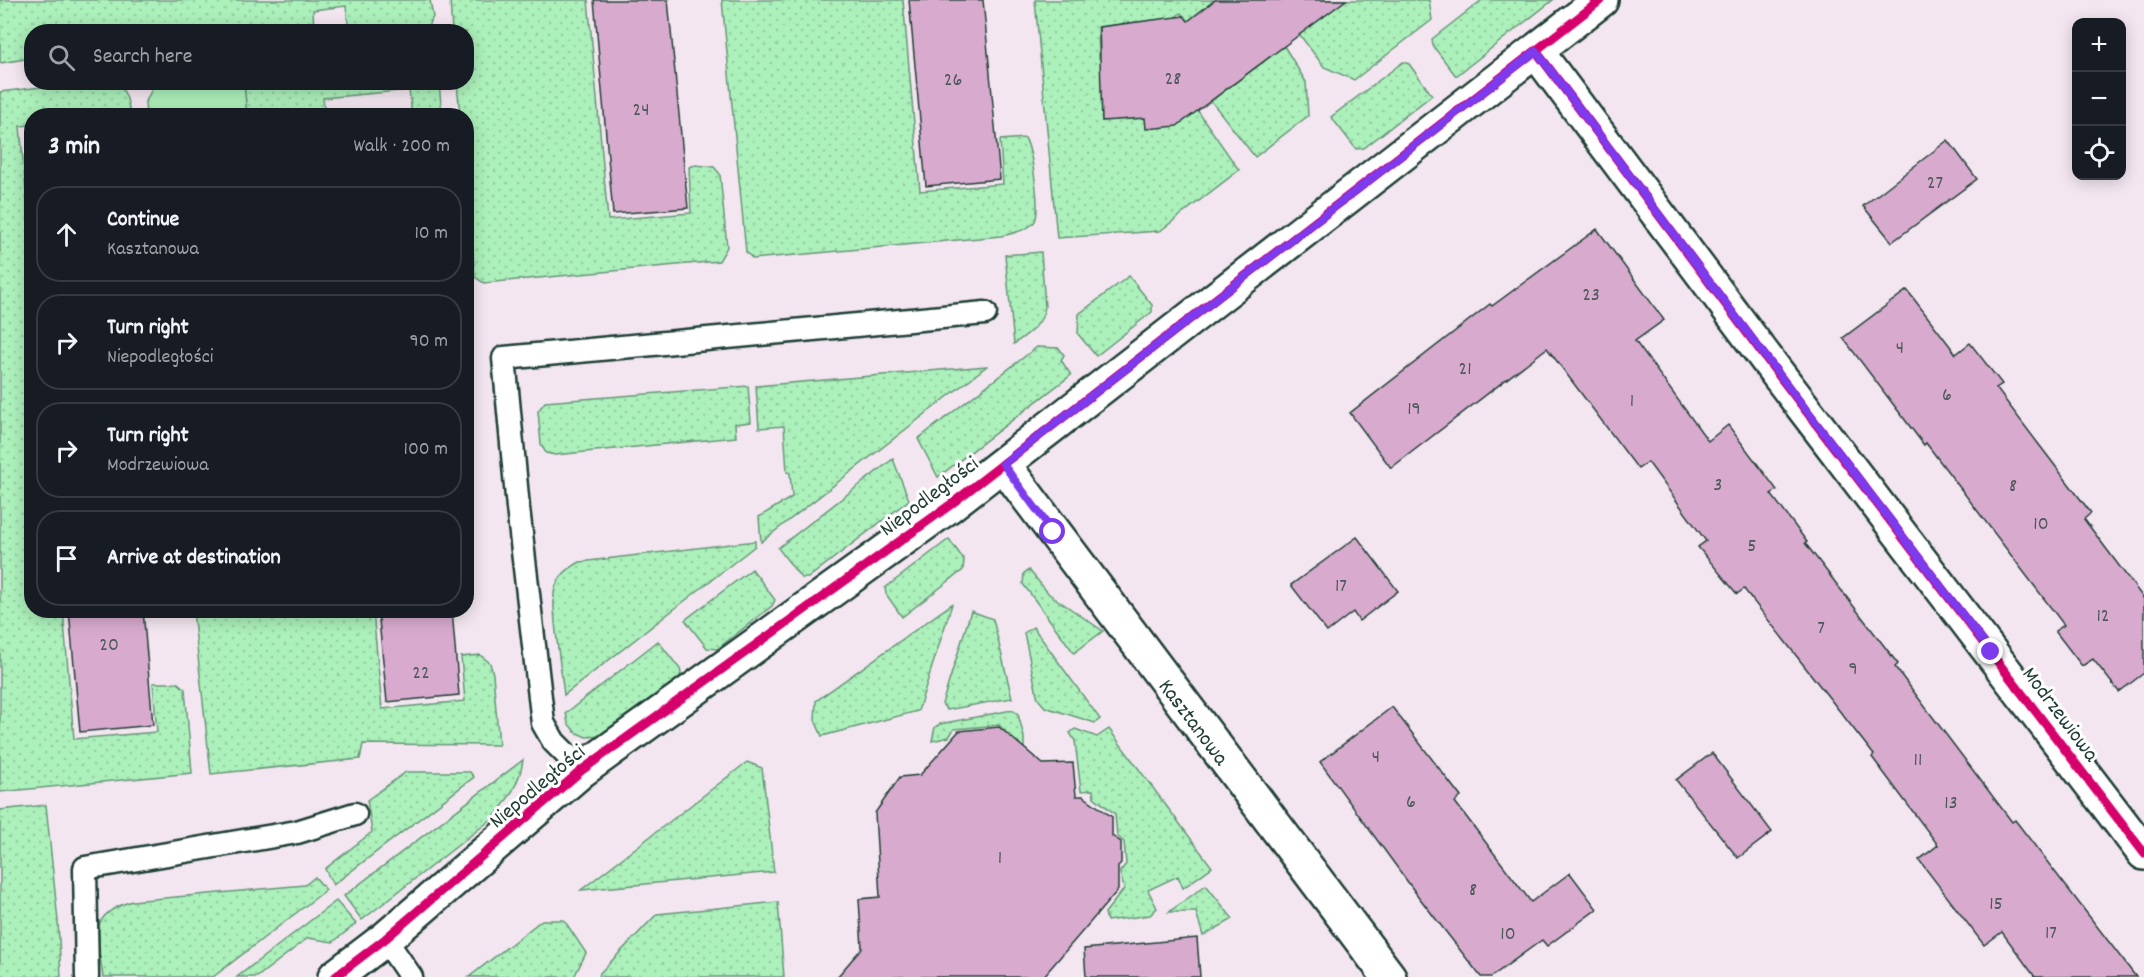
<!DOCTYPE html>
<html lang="en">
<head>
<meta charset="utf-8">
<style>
	:root { --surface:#171b24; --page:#20242c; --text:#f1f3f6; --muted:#9ea1a6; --line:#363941 }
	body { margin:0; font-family:Dekko,sans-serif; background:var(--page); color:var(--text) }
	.controls { position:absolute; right:18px; top:18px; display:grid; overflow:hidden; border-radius:12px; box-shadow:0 3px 15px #0003 }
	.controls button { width:54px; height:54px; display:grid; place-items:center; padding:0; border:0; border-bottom:2px solid var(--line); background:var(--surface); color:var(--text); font:30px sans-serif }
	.stop { position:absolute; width:18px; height:18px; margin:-14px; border:4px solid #7c3aed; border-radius:50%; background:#fff }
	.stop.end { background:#7c3aed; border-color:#fff; box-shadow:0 2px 6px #0008 }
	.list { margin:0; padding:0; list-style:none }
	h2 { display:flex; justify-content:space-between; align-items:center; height:78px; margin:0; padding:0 24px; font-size:26px }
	h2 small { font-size:20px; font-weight:400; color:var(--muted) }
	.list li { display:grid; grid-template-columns:39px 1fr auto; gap:18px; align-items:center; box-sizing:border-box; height:96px; margin:0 12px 12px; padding:0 12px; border:2px solid var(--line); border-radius:24px }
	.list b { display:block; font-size:22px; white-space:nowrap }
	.list p { margin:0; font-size:20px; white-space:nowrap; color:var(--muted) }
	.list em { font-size:20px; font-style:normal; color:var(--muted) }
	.icon { flex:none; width:33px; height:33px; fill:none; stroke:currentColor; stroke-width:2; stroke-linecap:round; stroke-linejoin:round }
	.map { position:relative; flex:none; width:2144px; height:977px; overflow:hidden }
	.search { position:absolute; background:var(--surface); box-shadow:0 3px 15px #0003; left:24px; top:24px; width:450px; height:66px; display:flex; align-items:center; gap:15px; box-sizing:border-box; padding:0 21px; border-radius:24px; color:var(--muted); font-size:22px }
	.panel { position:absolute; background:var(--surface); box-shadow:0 3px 15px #0003; left:24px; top:108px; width:450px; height:510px; border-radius:24px }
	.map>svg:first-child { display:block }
</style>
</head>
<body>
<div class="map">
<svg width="2144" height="977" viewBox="0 0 2144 977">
	<defs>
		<pattern id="grass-dots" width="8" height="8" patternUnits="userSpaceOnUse" patternTransform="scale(1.5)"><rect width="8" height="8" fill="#acf0bb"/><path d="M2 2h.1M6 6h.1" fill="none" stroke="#94cfa1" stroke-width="1.8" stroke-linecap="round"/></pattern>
	</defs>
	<rect width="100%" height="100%" fill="#f3e6f0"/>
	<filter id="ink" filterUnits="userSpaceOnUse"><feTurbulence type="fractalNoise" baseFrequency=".0167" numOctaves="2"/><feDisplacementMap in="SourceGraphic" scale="12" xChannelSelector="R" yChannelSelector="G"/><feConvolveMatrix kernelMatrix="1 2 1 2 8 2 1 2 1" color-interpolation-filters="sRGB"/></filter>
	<g filter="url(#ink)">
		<path fill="url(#grass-dots)" stroke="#669678" stroke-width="1.5" d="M 0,0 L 430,0 L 433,17 L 428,26 L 424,27 L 385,31 L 349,31 L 346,6 L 313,10 L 314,31 L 32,32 L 31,58 L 0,63 Z
			M 450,0 L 588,0 L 608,220 L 691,213 L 689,167 L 695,165 L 714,167 L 720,174 L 727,247 L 719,261 L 484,283 L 475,277 L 467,186 L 466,116 L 460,115 L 457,83 L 466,82 L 466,32 L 452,31 Z
			M 722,0 L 903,0 L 920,191 L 1003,184 L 1000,140 L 1025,138 C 1032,150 1041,209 1035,221 C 1030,230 1011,234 1001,236 L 753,259 L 746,252 Z
			M 1035,0 L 1215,0 L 1188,21 L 1181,13 L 1163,26 L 1137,22 L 1098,27 L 1099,58 L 1102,59 L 1102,121 L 1145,118 L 1193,104 L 1239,170 L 1160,231 L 1057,238 Z
			M 1318,0 L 1429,0 L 1432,20 L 1354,80 L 1324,67 L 1296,30 Z
			M 1482,0 L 1553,0 L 1456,76 L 1433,46 L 1432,39 Z
			M 1284,46 L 1306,82 L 1308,116 L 1255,157 L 1211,101 Z
			M 1403,62 L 1409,64 L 1432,95 L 1364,148 L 1356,149 L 1331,117 Z
			M 83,82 L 117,83 C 127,93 128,101 130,115 L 32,116 L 31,125 L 20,126 L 32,260 L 32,610 L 63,611 L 74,739 L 157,732 L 153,683 L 178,683 L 185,689 L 192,773 L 0,792 L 0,92 Z
			M 244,83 L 439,83 L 442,115 L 412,115 L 409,90 L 323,98 L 325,115 L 247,115 Z
			M 1041,252 L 1045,307 C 1042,326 1028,333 1014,344 L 1005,255 Z
			M 1129,276 L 1152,305 L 1152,312 L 1096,356 L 1078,334 L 1079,314 Z
			M 1037,347 L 1059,348 L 1064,355 L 1061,360 L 1071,375 L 938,477 L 918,439 Z
			M 987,366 L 761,542 L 759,517 L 792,497 L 790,473 L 787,472 L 784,426 L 759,428 L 756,386 Z
			M 748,386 L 751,422 L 735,424 L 736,437 L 555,455 L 546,453 L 541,444 L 538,411 L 545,402 Z
			M 893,459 L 909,500 L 808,578 L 801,578 L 778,548 Z
			M 949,539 L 964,560 L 963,570 L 902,617 L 886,594 L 885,588 Z
			M 755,541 L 755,546 L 564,695 C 562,674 550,604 555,588 C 559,575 569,568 580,562 Z
			M 752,569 L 775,600 L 772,606 L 717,649 L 707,648 L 685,620 Z
			M 1029,570 L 1049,594 L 1103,631 L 1074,653 L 1023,584 L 1024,573 Z
			M 952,604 L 918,711 L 822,736 L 815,720 L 816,701 Z
			M 193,611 L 373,611 L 382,709 L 465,701 L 461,657 L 480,655 L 490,663 L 493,674 L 499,745 L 363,744 L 360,759 L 211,774 Z
			M 971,611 L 993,619 L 1012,698 L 947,710 L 942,704 Z
			M 1033,627 L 1100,719 L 1095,723 L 1045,707 L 1038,699 L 1024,633 Z
			M 658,641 L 680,669 L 681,673 L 679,678 L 603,736 L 586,737 L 575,732 L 568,723 L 566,713 Z
			M 1012,710 L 1018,714 L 1024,737 L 1024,751 L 999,725 L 954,729 L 949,737 L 932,741 L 935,727 L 940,724 Z
			M 1075,729 L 1097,737 L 1109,729 L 1212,867 L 1183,888 L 1178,876 L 1148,890 L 1157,908 L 1150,915 L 1107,921 L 1105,913 L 1124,889 L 1120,872 L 1126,864 L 1124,842 L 1117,836 L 1115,814 L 1094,797 L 1093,790 L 1081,791 L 1075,741 L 1070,733 Z
			M 523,760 C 520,783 508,800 493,818 L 362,920 L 344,896 Z
			M 747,762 L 762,768 L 774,872 L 581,890 Z
			M 406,772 L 470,772 L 474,777 L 333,885 L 325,869 L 372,832 L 367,800 Z
			M 46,805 L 58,921 L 61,977 L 0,977 L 0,810 Z
			M 315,877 L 326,890 L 213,977 L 103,977 C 98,937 85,916 132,901 L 305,885 Z
			M 1206,885 L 1233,919 L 1203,936 L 1196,912 L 1169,912 Z
			M 336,901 L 356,924 L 333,942 L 308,938 L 257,977 L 237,977 Z
			M 778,902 L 784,977 L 599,977 L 600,973 L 657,914 Z
			M 542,920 L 564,920 L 586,953 L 574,977 L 469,977 Z"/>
		<path fill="#acf0bb" stroke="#669678" stroke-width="1.5" d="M 155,83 L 244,83 L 247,115 L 146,115 L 145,103 Z"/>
		<path fill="#d8abce" stroke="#1f3d34" stroke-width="1.5" d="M 594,0 L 668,0 L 688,208 L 613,214 Z
			M 909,0 L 983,0 L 1000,179 L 926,186 Z
			M 1215,0 L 1346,0 L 1177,126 L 1146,129 L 1145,118 L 1102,121 L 1099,27 L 1184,16 L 1188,21 Z
			M 1948,140 L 1977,179 L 1892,242 L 1863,206 Z
			M 1597,229 L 1664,320 L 1635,341 L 1708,441 L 1728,425 L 1777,490 L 1771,494 L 1807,542 L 1805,543 L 1898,664 L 1895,667 L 2012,822 L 2015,820 L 2136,977 L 2035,977 L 2002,932 L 1984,945 L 1919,860 L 1938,845 L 1872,757 L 1874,755 L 1744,589 L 1737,594 L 1698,547 L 1706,541 L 1648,462 L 1638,469 L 1547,348 L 1391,468 L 1350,413 L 1490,304 L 1492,306 Z
			M 1907,290 L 1956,354 L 1970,343 L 2002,384 L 1996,388 L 2091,513 L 2084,519 L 2144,599 L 2144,673 L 2119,692 L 2093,659 L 2082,666 L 2055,631 L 2064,625 L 1926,443 L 1924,445 L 1843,338 Z
			M 1357,537 L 1398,591 L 1359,621 L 1353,612 L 1327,632 L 1291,585 Z
			M 69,610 L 143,610 L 153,725 L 80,732 Z
			M 378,610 L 452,610 L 459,695 L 387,702 Z
			M 1392,707 L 1461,797 L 1455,802 L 1531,902 L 1570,873 L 1597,909 L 1547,946 L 1542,940 L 1491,977 L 1481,977 L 1418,896 L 1320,762 Z
			M 999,727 L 1043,764 L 1073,763 L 1076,796 L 1083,796 L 1112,817 L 1112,836 L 1121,842 L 1121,863 L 1118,866 L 1118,890 L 1043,977 L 837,977 L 862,948 L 859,899 L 880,897 L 875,813 L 900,777 L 920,775 L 959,731 Z
			M 1712,753 L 1772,832 L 1738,858 L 1676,780 Z
			M 1197,938 L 1200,977 L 1086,977 L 1084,949 Z"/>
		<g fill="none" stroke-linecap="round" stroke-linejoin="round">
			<g stroke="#1f3d34" stroke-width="27">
				<path id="service" d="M 582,770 L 554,742 L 543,723 L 518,508 L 504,358 L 985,313
					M 385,939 L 411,977
					M 87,977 L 85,868 L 297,832 L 355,814"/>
			</g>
			<g stroke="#1f3d34" stroke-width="38">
				<path id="minor" d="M 1536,51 L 1777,373 L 2144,853
					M 1003,464 L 1389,977
					M 335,977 L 385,939 L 582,770 L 950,505 L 1601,0"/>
			</g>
			<use href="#service" stroke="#fff" stroke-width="22"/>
			<use href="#minor" stroke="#fff" stroke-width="33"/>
			<g stroke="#fff" stroke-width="13">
				<path id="cycleway" d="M 1536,51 L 1777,373 L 2144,853
					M 335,977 L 385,939 L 582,770 L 950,505 L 1601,0"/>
			</g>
			<use href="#cycleway" stroke="#d6006c" stroke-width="9"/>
		</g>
	</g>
	<g fill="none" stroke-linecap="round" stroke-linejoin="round" filter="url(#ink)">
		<path stroke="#7c3aed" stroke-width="8" d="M 1053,532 L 1003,464 L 1536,51 L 1778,373 L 1991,652"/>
	</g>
	<g text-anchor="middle" stroke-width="6" stroke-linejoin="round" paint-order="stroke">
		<g font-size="20" fill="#4d585a">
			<text x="1173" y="84">28</text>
			<text x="953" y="85">26</text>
			<text x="641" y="115">24</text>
			<text x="1935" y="188">27</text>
			<text x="1591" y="300">23</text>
			<text x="1900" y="353">4</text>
			<text x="1465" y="374">21</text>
			<text x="1947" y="400">6</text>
			<text x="1632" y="406">1</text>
			<text x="1414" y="414">19</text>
			<text x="1718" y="490">3</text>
			<text x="2013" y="491">8</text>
			<text x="2041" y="529">10</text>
			<text x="1752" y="551">5</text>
			<text x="1341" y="591">17</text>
			<text x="2103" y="621">12</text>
			<text x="1821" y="633">7</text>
			<text x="109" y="650">20</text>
			<text x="1853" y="674">9</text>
			<text x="421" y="678">22</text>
			<text x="1376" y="762">4</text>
			<text x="1918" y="765">11</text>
			<text x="1411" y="807">6</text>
			<text x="1951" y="808">13</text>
			<text x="1000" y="863">1</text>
			<text x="1473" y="895">8</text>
			<text x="1996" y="909">15</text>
			<text x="2051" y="938">17</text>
			<text x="1508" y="939">10</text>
		</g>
		<g font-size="22" fill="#1f3d34" stroke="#fff">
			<text transform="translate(928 495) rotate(-37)" y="8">Niepodległości</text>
			<text transform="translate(2062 713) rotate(53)" y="8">Modrzewiowa</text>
			<text transform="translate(1195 721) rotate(53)" y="8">Kasztanowa</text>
			<text transform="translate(536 785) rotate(-40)" y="8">Niepodległości</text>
		</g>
	</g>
</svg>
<div class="controls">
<button>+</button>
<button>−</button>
<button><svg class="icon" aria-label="locate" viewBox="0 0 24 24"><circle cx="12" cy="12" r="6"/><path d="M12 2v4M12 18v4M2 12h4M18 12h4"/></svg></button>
</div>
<div class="stop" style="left:1053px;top:532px"></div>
<div class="stop end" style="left:1991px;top:652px"></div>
<div class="search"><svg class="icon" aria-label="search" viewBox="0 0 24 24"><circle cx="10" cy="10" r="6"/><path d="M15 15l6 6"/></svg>Search here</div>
<section class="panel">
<h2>3 min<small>Walk · 200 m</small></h2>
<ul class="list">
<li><svg class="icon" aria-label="ahead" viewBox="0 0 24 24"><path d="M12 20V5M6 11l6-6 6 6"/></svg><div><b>Continue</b><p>Kasztanowa</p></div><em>10 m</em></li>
<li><svg class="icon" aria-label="right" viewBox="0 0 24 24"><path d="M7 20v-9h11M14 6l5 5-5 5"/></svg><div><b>Turn right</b><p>Niepodległości</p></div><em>90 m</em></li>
<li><svg class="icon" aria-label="right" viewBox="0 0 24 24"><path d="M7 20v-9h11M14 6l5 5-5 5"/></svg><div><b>Turn right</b><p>Modrzewiowa</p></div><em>100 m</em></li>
<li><svg class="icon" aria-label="arrive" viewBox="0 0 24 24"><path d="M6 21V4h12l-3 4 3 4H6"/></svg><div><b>Arrive at destination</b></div></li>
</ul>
</section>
</div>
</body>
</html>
